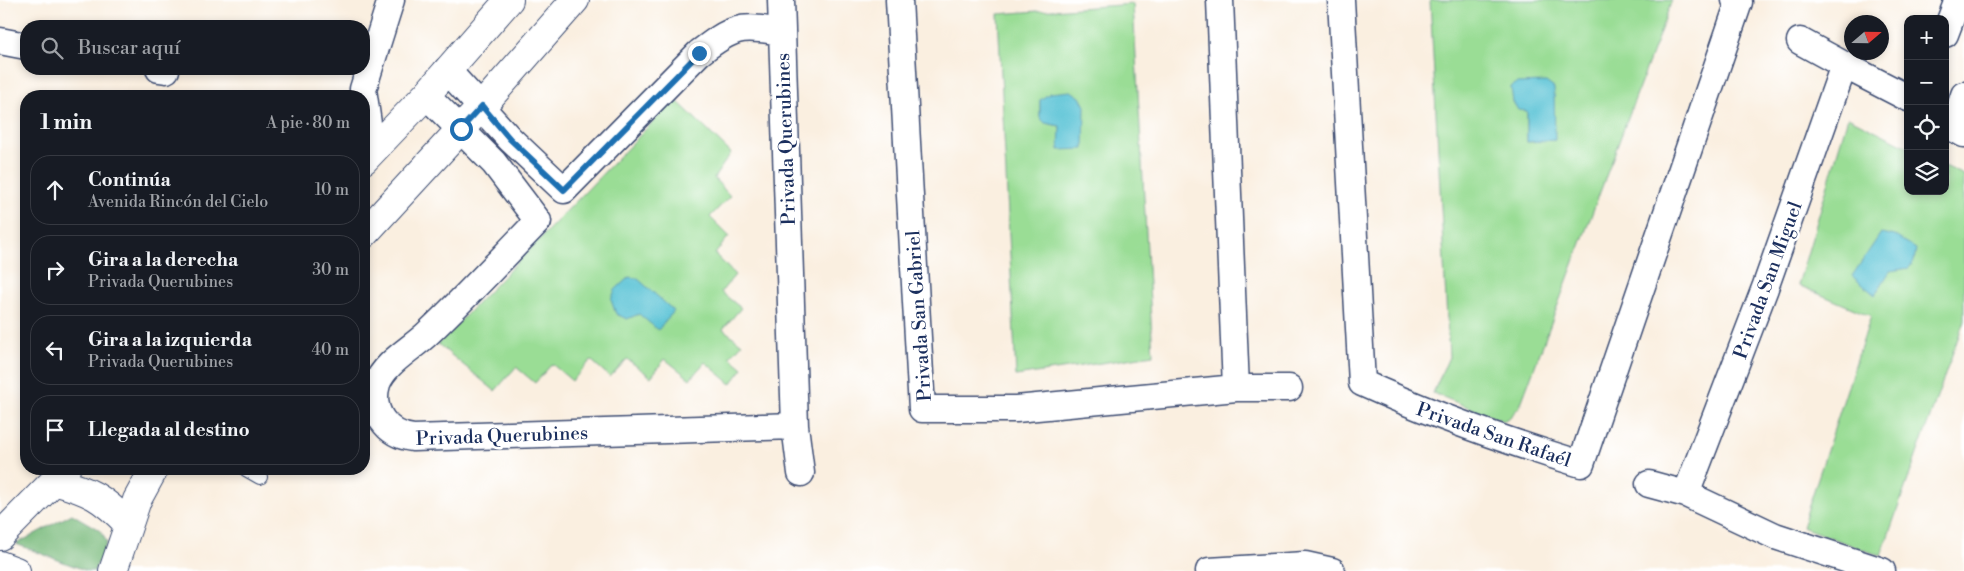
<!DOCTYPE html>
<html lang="es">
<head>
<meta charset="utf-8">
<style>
	:root { --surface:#171b24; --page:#242831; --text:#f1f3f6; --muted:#9ea1a6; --line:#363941 }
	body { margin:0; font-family:"Libre Bodoni",serif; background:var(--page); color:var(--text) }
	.controls { position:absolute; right:15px; top:15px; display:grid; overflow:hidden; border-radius:10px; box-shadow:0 2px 8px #0003 }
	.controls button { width:45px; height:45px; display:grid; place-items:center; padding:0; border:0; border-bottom:1px solid var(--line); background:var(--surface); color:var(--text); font:25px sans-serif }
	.compass { position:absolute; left:1844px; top:15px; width:45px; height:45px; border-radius:50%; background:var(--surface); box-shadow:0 2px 8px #0003; rotate:70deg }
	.stop { position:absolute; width:15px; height:15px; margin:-11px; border:4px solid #1f6fb2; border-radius:50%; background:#fff }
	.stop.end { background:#1f6fb2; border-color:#fff; box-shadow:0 1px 5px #0008 }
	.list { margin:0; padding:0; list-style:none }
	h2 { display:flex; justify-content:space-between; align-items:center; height:65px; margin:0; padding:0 20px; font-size:21px }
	h2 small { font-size:16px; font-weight:400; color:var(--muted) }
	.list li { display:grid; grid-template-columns:32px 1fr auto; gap:15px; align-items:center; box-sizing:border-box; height:70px; margin:0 10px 10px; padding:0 10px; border:1px solid var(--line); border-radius:20px }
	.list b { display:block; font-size:19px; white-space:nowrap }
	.list p { margin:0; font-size:16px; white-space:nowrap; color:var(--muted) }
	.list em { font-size:16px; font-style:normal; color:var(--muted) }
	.icon { flex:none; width:28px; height:28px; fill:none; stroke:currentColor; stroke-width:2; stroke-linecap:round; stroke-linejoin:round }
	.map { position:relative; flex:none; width:1964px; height:571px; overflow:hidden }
	.search { position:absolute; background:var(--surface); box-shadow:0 2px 8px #0003; left:20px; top:20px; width:350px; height:55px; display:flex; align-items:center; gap:12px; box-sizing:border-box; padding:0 18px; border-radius:20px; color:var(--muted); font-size:19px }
	.panel { position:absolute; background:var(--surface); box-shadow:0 2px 8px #0003; left:20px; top:90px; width:350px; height:385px; border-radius:20px }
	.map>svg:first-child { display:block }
</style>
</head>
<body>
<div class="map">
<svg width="1964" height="571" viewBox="0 0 1964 571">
	<rect width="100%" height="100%" fill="#fff"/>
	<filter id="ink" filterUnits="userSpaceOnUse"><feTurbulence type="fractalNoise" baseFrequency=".02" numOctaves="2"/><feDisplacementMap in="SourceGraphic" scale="10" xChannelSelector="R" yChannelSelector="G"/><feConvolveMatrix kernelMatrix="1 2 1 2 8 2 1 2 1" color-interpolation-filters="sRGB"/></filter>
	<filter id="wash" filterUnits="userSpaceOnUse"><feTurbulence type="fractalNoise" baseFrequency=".0096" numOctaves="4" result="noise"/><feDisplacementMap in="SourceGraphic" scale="20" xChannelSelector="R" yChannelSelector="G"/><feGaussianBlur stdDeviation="1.12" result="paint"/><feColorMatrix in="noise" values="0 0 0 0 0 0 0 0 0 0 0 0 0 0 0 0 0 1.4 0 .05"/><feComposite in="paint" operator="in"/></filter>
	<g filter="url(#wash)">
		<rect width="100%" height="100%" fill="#faefe0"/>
		<path fill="#9add95" stroke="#5a867a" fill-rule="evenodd" d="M 1430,0 L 1672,0 L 1520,406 L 1510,417 L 1503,421 L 1433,393 L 1449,357 ZM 1527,110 L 1555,140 L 1527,142 Z
			M 1133,4 L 1153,355 L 1016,376 L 998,14 ZM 1045,98 L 1084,149 L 1060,126 L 1046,123 L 1040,118 L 1040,100 Z
			M 675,99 L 731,153 L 714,178 L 730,196 L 710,217 L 729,236 L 715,254 L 735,275 L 721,292 L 741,308 L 723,329 L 742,344 L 730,357 L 743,368 L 731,384 L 705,362 L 690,379 L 665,359 L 651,377 L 627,359 L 610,377 L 591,360 L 572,381 L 552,364 L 535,383 L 516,367 L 495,391 L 438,344 Z
			M 1848,117 L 1908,147 L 1908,191 L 1945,191 L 1945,166 L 1964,175 L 1964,321 L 1881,556 L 1802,527 L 1871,316 L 1798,285 Z"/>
		<path fill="#7bbc7e" stroke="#4b766e" d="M 72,514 L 101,531 L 107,543 L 94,571 L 87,571 L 16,544 Z"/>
		<path fill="#59c2d5" stroke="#3a789a" d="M 1546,82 L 1554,88 L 1555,140 L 1527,142 L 1527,111 L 1518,110 L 1513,102 L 1511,87 L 1517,83 Z
			M 1071,91 L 1080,97 L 1085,106 L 1084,149 L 1059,150 L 1060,126 L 1045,123 L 1040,118 L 1040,100 L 1050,93 Z
			M 1881,233 L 1895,236 L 1916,249 L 1914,261 L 1909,268 L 1890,271 L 1875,295 L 1852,276 Z
			M 629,277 L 638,279 L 674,311 L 658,330 L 639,314 L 627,319 L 616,314 L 611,300 L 615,290 Z"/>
	</g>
	<g filter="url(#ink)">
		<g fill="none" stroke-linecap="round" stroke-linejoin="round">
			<g stroke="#3c4c72" stroke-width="16">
				<path id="lane" d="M 246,469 L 260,477"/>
			</g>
			<g stroke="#3c4c72" stroke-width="29">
				<path id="street" d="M 781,0 L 795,426 L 801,473
					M 899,0 L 922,409 L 1016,409 L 1236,388 L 1289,388
					M 1220,0 L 1236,388
					M 1341,0 L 1362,383 C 1433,415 1506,441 1581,464 L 1739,2 L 1735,0
					M 1945,34 L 1958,0
					M 0,41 L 26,46
					M 1800,41 L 1844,65
					M 159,69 L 166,70
					M 447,70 L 510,139 L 564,190 L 699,53 C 711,44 723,34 737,30 C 750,26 768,30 782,32
					M 426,95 L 494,163 L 538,221 C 501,259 466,297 428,333 C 413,348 384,363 377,384 C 369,411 387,435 413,438 L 795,426
					M 1964,95 L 1953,128 L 1964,134
					M 372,151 L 363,89 L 391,0
					M 1649,484 L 1686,494
					M 1209,571 L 1305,565 L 1332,571
					M 1882,571 L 1775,536 L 1686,494 L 1765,288 L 1844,65 L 1908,98"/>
			</g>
			<g stroke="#3c4c72" stroke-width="30">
				<path id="secondary" d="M 364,160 L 426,95 L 509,0
					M 364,234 L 482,106 L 575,0
					M 54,481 C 90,491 102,497 128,524
					M 0,536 L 66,469
					M 0,565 L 16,571
					M 113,571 L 137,500 L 154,469"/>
			</g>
			<use href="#lane" stroke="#fff" stroke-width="14"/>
			<use href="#street" stroke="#fff" stroke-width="26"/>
			<use href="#secondary" stroke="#fff" stroke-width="28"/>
		</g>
	</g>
	<g fill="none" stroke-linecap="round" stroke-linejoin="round" filter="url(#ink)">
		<path stroke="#1f6fb2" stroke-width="6" d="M 461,129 L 482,106 L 510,139 L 564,190 L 699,53"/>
	</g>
	<g text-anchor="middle" stroke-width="5" stroke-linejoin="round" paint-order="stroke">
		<g font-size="19" fill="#1b2f5e" stroke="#fff">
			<text transform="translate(785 139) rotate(-92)" y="7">Privada Querubines</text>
			<text transform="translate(1767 280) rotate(-70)" y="7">Privada San Miguel</text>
			<text transform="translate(918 316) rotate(-94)" y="7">Privada San Gabriel</text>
			<text transform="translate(1494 434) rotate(19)" y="7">Privada San Rafaél</text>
			<text transform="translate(502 435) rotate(-2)" y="7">Privada Querubines</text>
		</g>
	</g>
</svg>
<div class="controls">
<button>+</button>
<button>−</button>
<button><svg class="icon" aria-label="locate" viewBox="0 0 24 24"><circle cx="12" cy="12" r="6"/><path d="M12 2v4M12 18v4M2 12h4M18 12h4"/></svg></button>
<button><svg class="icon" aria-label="layers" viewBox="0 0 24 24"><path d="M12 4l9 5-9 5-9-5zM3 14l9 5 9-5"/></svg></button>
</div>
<svg class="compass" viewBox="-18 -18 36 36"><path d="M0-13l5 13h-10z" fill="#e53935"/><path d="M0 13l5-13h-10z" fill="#9ea1a6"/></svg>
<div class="stop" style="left:461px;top:129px"></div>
<div class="stop end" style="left:699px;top:53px"></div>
<div class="search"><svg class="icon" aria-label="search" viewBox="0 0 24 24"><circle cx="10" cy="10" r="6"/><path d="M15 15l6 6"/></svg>Buscar aquí</div>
<section class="panel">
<h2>1 min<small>A pie · 80 m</small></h2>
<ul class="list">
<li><svg class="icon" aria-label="ahead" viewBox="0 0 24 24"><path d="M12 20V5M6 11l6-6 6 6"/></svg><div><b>Continúa</b><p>Avenida Rincón del Cielo</p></div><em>10 m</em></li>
<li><svg class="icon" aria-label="right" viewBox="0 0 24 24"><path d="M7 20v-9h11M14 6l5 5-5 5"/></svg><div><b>Gira a la derecha</b><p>Privada Querubines</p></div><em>30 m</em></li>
<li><svg class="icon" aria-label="left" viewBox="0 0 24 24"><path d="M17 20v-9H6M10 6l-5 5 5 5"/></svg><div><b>Gira a la izquierda</b><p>Privada Querubines</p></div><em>40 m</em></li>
<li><svg class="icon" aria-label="arrive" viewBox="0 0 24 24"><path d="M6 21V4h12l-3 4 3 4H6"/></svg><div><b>Llegada al destino</b></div></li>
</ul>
</section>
</div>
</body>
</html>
